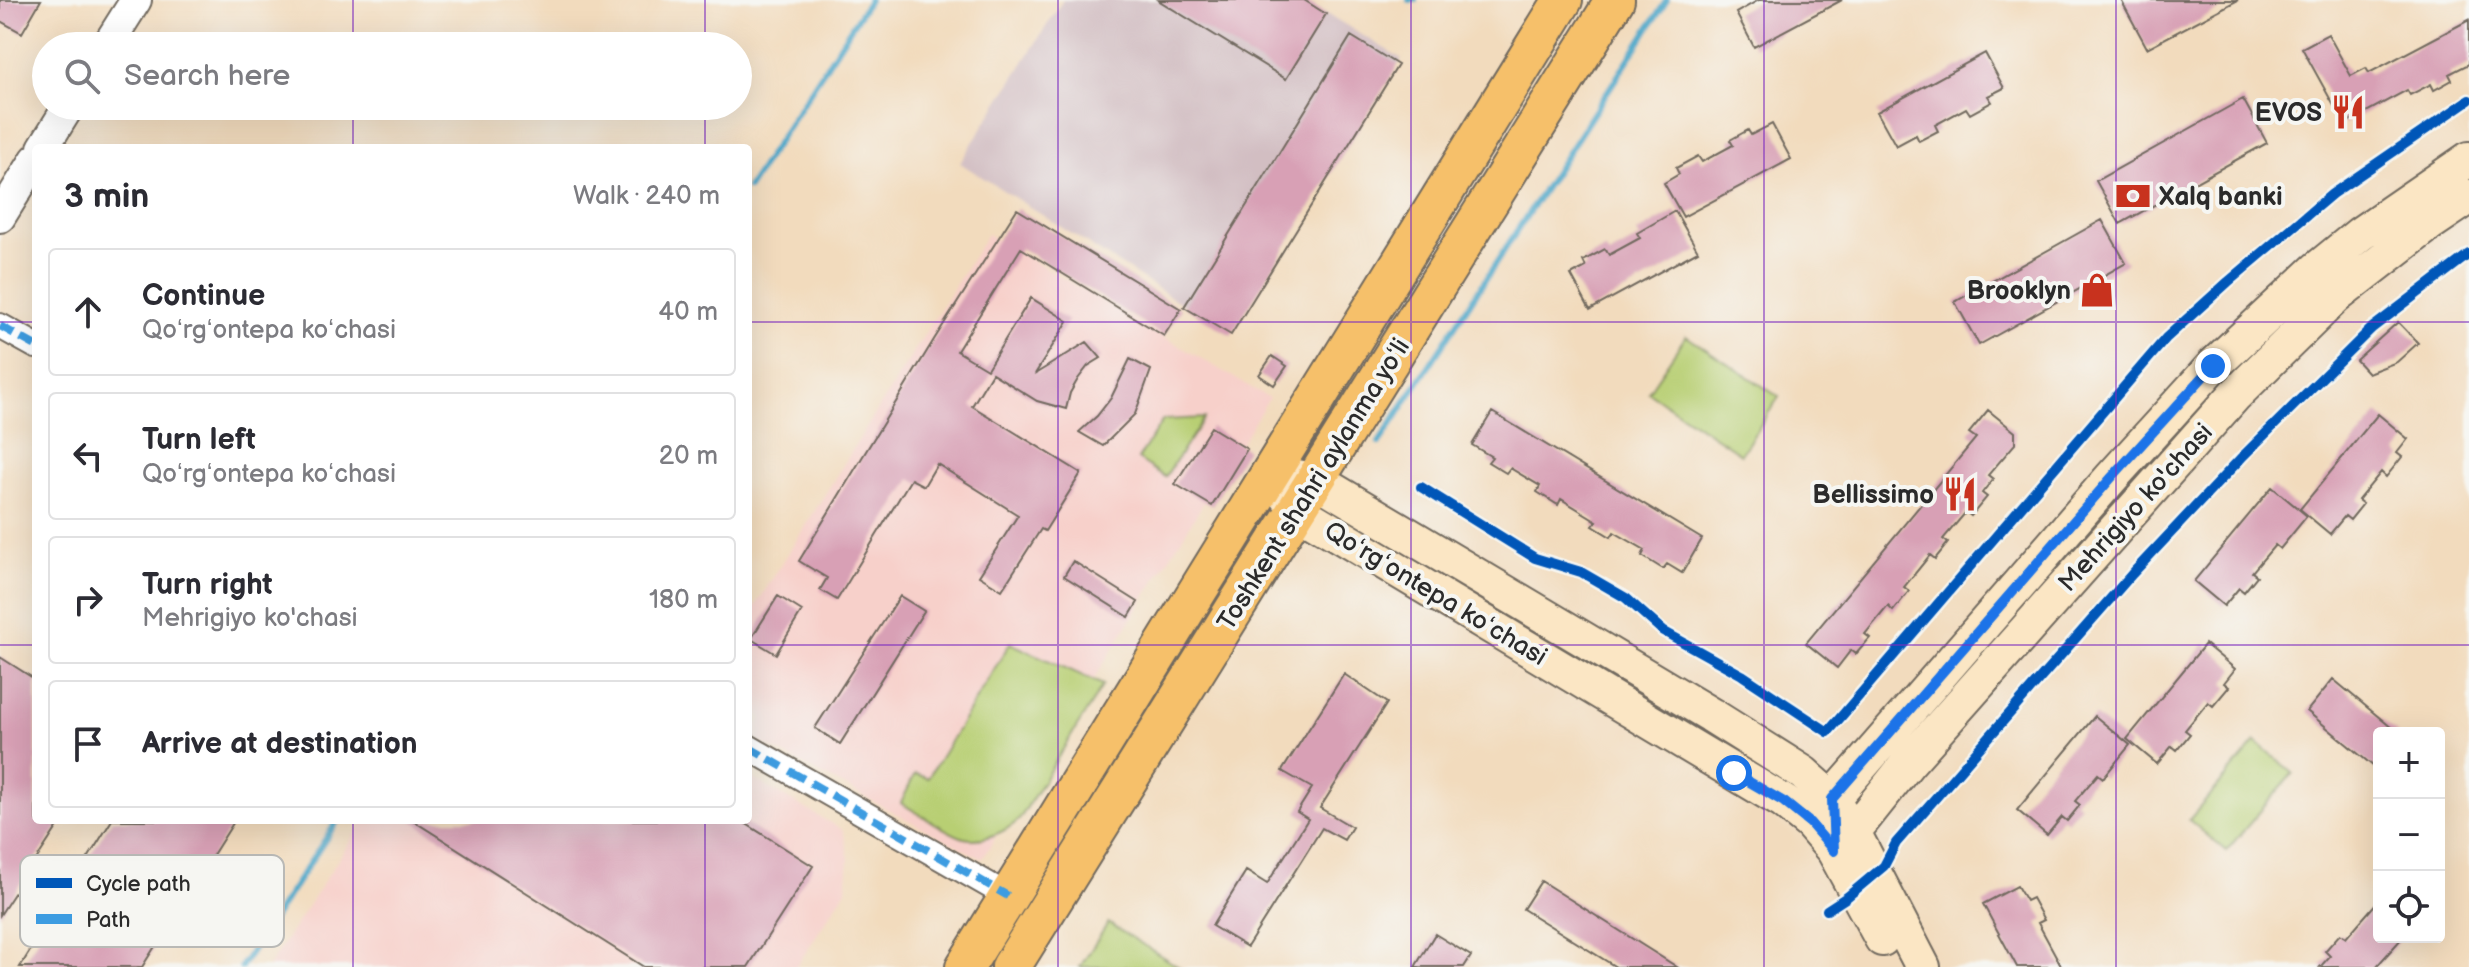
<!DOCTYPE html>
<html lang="en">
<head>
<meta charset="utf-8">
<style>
	:root { --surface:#fff; --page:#f2f2f3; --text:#2b2b33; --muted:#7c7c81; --line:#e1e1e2 }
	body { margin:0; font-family:"Balsamiq Sans",sans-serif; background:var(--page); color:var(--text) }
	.controls { position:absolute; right:24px; bottom:24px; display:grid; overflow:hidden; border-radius:8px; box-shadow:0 8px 32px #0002 }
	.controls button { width:72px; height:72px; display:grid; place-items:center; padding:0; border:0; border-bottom:2px solid var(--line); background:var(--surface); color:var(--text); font:40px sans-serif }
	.stop { position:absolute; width:24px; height:24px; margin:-18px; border:6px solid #1a73e8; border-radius:50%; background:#fff }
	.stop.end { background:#1a73e8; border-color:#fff; box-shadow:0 2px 8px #0008 }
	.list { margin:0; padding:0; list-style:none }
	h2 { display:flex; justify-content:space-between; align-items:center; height:104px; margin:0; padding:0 32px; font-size:34px }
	h2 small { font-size:26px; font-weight:400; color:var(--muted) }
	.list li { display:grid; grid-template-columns:52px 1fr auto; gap:24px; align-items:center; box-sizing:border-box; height:128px; margin:0 16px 16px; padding:0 16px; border:2px solid var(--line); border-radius:8px }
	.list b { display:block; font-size:30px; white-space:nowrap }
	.list p { margin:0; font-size:26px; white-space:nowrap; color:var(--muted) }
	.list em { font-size:26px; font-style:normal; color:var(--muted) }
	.icon { flex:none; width:44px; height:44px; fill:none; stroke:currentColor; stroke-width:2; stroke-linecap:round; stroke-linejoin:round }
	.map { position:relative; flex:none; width:2469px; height:967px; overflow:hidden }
	.search { position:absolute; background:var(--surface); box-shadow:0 8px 32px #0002; left:32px; top:32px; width:720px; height:88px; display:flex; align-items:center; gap:20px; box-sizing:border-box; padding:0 28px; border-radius:44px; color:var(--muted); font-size:30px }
	.panel { position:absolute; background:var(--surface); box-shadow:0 8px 32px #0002; left:32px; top:144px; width:720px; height:680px; border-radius:8px }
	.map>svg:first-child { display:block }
</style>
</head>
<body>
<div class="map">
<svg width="2469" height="967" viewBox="0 0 2469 967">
	<rect width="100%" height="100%" fill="#f6f6f2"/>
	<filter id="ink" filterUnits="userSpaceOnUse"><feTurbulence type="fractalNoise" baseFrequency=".0125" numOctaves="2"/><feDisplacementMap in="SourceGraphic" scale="16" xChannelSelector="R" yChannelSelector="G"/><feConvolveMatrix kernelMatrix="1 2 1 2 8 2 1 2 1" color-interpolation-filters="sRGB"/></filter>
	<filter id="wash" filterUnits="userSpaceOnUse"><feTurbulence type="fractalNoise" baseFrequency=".006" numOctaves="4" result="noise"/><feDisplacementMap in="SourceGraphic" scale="32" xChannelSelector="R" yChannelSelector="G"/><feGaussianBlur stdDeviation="1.8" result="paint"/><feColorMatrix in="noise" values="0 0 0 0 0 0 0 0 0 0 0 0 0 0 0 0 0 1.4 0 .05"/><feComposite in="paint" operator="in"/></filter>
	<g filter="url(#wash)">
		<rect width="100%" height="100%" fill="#f2dbbd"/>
		<path fill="#f7d0ca" d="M 987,234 L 1269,398 L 982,859 L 749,736 L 762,718 L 748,707 L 748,618 Z
			M 748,776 L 843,830 L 849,859 L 846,890 L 796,967 L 268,967 L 364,820 L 748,820 Z"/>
		<path fill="#d2bec2" d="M 1063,0 L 1304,0 L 1402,59 L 1231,335 L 960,163 Z"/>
		<path fill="#b8cf73" stroke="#727d4f" stroke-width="2" d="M 1686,336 L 1779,397 L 1741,454 L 1648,392 Z
			M 1204,418 L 1165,477 L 1138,459 L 1163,420 Z
			M 1010,643 L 1103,685 L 1019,820 C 1005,832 984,842 964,838 C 952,835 914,811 901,803 L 915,774 L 928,778 Z
			M 2256,742 L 2293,773 L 2226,851 L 2189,820 Z
			M 1108,923 L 1179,967 L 1080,967 Z"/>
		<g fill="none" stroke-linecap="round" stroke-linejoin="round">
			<path stroke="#49a5c7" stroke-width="6" d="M 1409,0 L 1415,0
				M 748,188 L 869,0
				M 1379,443 L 1667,0
				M 241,967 L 338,820"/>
		</g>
		<g id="blocks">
			<path fill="#d8a0b5" d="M 0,0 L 41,0 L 22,33 L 0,21 Z
				M 1158,0 L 1304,0 L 1326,14 L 1286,79 Z
				M 1759,0 L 1842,0 L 1754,47 L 1736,13 Z
				M 2121,0 L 2238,0 L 2147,48 Z
				M 2469,20 L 2469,64 L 2449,74 L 2452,80 L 2434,90 L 2431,84 L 2410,95 L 2407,90 L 2344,124 L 2302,48 L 2328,34 L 2351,76 L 2366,68 L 2369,73 Z
				M 1351,36 L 1398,65 L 1231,335 L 1184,307 Z
				M 1985,53 L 2004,88 L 1988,96 L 1992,102 L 1970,114 L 1966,108 L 1935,125 L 1938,131 L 1919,141 L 1916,135 L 1896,146 L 1877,112 Z
				M 2243,99 L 2267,143 L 2120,224 L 2096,181 Z
				M 1772,124 L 1791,159 L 1683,217 L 1664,183 L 1679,174 L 1676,168 L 1698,156 L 1702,162 L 1733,145 L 1730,140 L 1748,130 L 1751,135 Z
				M 1017,209 L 1181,309 L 1164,336 L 1021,248 L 957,351 L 987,369 L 1031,298 L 1068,321 L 1035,374 L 1087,342 L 1101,358 L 1088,366 L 1078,379 L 1070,393 L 1066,409 L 1037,401 L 992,373 L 972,406 L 1081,473 L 1045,531 L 1041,529 L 1002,590 L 979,576 L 1018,515 L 937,464 L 924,486 L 911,479 L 837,600 L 820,590 L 827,578 L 799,561 L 935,338 Z
				M 1675,211 L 1698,251 L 1590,310 L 1571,275 L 1586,267 L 1583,261 L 1605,249 L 1609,255 L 1640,238 L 1637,233 Z
				M 2102,220 L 2126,263 L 1979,345 L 1955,302 Z
				M 2398,322 L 2418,343 L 2397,362 L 2368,373 L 2356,360 Z
				M 1272,356 L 1287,366 L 1274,385 L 1259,375 Z
				M 1130,359 L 1151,370 L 1135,414 L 1103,446 L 1079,432 L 1097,416 L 1111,398 Z
				M 1988,410 L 2015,432 L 2015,444 L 1988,475 L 1993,479 L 1982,493 L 1987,497 L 1971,516 L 1966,512 L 1943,539 L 1948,543 L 1935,559 L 1930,555 L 1904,587 L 1909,591 L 1893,611 L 1888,606 L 1865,634 L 1870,638 L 1856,654 L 1851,650 L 1837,668 L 1806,643 L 1976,438 L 1969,433 Z
				M 1492,412 L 1702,539 L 1682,573 L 1667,564 L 1663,569 L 1642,556 L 1645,550 L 1614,532 L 1611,537 L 1593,526 L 1597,521 L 1561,499 L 1558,505 L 1537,492 L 1540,486 L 1510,468 L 1506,473 L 1488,462 L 1492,457 L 1472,445 Z
				M 2378,414 L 2408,439 L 2397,453 L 2402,457 L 2386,477 L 2381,472 L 2358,500 L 2363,504 L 2350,520 L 2345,516 L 2330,534 L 2300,509 Z
				M 1211,427 L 1247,449 L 1212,506 L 1175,484 Z
				M 2272,487 L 2307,516 L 2280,549 L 2275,545 L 2252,572 L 2257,576 L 2244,592 L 2239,588 L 2224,606 L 2194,581 Z
				M 1073,561 L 1138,602 L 1129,617 L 1064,576 Z
				M 778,596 L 802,611 L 776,654 L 751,639 Z
				M 900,596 L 924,611 L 840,744 L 815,728 Z
				M 2205,644 L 2235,669 L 2224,683 L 2229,687 L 2213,706 L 2208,702 L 2185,730 L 2190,734 L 2177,750 L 2172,746 L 2157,764 L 2127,739 Z
				M 0,657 L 36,680 L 36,820 L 62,820 L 0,915 Z
				M 1344,674 L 1387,703 L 1320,808 L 1352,827 L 1344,840 L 1322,828 L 1247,947 L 1212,926 L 1246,871 L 1267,884 L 1308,819 L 1297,812 L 1312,788 L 1282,771 Z
				M 2333,679 L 2398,733 L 2379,733 L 2379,771 L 2307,711 Z
				M 2095,716 L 2130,745 L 2103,778 L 2098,774 L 2075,801 L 2080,805 L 2067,821 L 2062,817 L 2047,835 L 2017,810 Z
				M 112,820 L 235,820 L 142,967 L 20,967 Z
				M 412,820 L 740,820 L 813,866 L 748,967 L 644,967 Z
				M 1541,881 L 1677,967 L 1616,967 L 1523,909 Z
				M 2017,886 L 2026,901 L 2032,898 L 2044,920 L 2038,923 L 2062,967 L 2017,967 L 1983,904 Z
				M 2379,900 L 2379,937 L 2403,937 L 2376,967 L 2320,967 L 2330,956 L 2325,951 L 2340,934 L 2346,938 Z
				M 1435,934 L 1471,956 L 1464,967 L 1415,967 Z"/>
		</g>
	</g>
	<g filter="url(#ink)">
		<use href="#blocks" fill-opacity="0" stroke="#71695e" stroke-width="2"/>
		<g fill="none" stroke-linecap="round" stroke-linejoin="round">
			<g stroke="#71695e" stroke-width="28">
				<path id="minor" d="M 0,326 L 36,346
					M 748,747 L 1008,896"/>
			</g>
			<g stroke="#71695e" stroke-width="34">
				<path id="tertiary" d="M 107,46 L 136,0
					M 43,148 L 69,106
					M 0,217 L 36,159"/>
			</g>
			<g stroke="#71695e" stroke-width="38">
				<path id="secondary" d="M 1271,473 L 1316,480 L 1711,715 L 1803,773 L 1832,799 L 1853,832 L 1923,967
					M 1280,486 L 1297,510 L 1784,802 L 1810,823 L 1834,851 L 1882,939
					M 1832,799 L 2112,477 L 2213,366 L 2317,269 L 2360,234 L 2469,159
					M 1834,851 L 1853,832 L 1908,763 L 2235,395 L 2335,297 L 2429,224 L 2469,197"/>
			</g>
			<g stroke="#71695e" stroke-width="42">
				<path id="trunk" d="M 965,967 L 1563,0
					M 1011,967 L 1615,0"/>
			</g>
			<use href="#minor" stroke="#fff" stroke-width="24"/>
			<use href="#tertiary" stroke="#fff" stroke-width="30"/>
			<use href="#secondary" stroke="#fbe6c4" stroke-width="34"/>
			<use href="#trunk" stroke="#f6c06b" stroke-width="38"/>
			<path stroke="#3d9ce1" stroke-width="8" stroke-dasharray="16 8" stroke-linecap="butt" d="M 0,326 L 36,346
				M 748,747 L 1008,896"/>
			<g stroke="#f6f6f2" stroke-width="15">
				<path id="cycleway" d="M 1421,487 L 1535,558 L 1581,572 L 1626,598 L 1663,631 L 1742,675 L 1828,732 L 2166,338 L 2228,282 L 2332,194 L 2469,100
					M 1827,910 L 1847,897 L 1884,866 L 1896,843 L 2132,574 L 2242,457 L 2372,328 L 2469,254"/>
			</g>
			<use href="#cycleway" stroke="#0057b8" stroke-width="10"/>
		</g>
	</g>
	<g fill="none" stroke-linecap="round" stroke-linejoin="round" filter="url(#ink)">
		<path stroke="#1a73e8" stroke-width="10" d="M 1734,773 L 1784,802 L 1810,823 L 1834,851 L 1832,799 L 2112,477 L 2213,366"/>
	</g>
	<path fill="none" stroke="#7b2cbf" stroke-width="2" stroke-opacity="0.55" d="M 353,0 L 353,46M 705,0 L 705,46M 1058,0 L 1058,967M 1411,0 L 1411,967M 1764,0 L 1764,967M 2116,0 L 2116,967M 353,106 L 353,148M 705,106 L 705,148M 0,322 L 36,322M 748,322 L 2469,322M 0,645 L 36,645M 748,645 L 2469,645M 353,820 L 353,967M 705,820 L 705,967"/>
	<defs>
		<g id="restaurant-bare" transform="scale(2.76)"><path d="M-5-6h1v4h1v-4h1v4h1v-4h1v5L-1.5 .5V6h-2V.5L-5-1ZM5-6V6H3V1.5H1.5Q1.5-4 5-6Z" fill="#c8321e" stroke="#f6f6f2" stroke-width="2.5" paint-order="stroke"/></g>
		<g id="bank-bare" transform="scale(2.76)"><path d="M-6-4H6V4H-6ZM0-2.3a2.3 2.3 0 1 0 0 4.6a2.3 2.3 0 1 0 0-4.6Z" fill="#c8321e" stroke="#f6f6f2" stroke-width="2.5" paint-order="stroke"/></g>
		<g id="shop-bare" transform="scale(2.76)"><path d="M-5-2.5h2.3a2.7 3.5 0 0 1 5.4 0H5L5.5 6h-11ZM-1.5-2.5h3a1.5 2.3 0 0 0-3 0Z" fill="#c8321e" stroke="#f6f6f2" stroke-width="2.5" paint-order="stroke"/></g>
	</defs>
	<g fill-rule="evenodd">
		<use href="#restaurant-bare" x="2348" y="112"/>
		<use href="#bank-bare" x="2133" y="196"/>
		<use href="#shop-bare" x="2097" y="290"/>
		<use href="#restaurant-bare" x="1960" y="494"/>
	</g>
	<g text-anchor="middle" stroke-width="8" stroke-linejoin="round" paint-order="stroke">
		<g font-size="26" font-weight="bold" fill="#2b2b2b" stroke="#f6f6f2" text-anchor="end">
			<text x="2322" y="121">EVOS</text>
			<text x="2159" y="205" text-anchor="start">Xalq banki</text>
			<text x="2071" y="299">Brooklyn</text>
			<text x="1934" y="503">Bellissimo</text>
		</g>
		<g font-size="26" fill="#2b2b2b" stroke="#f6f6f2">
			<text transform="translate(1313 484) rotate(-58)" y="9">Toshkent shahri aylanma yoʻli</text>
			<text transform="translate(2135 507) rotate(-48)" y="9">Mehrigiyo ko'chasi</text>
			<text transform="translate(1436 593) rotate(31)" y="9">Qoʻrgʻontepa koʻchasi</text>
		</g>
	</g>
	<rect x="20" y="855" width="264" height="92" rx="12" fill="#f6f6f2" stroke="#b9b9b6" stroke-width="2"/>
	<rect x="36" y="878" width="36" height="10" fill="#0057b8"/>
	<rect x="36" y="914" width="36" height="10" fill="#3d9ce1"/>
	<g font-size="22" fill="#2b2b2b">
		<text x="86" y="891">Cycle path</text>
		<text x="86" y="927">Path</text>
	</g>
</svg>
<div class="controls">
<button>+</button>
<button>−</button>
<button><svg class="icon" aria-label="locate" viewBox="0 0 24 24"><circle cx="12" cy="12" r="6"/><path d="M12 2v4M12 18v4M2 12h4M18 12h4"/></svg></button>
</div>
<div class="stop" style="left:1734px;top:773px"></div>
<div class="stop end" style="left:2213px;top:366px"></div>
<div class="search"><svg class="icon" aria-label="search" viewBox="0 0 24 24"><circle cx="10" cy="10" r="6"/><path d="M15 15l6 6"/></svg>Search here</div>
<section class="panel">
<h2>3 min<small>Walk · 240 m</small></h2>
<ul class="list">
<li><svg class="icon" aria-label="ahead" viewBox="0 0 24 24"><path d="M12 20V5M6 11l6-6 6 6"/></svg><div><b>Continue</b><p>Qoʻrgʻontepa koʻchasi</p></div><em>40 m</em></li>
<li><svg class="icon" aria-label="left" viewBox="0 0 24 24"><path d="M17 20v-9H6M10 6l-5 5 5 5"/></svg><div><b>Turn left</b><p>Qoʻrgʻontepa koʻchasi</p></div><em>20 m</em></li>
<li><svg class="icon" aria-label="right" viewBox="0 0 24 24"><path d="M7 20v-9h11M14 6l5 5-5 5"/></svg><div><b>Turn right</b><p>Mehrigiyo ko'chasi</p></div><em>180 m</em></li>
<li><svg class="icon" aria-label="arrive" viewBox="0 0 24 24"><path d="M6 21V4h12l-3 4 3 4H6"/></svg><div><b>Arrive at destination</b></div></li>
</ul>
</section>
</div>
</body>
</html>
